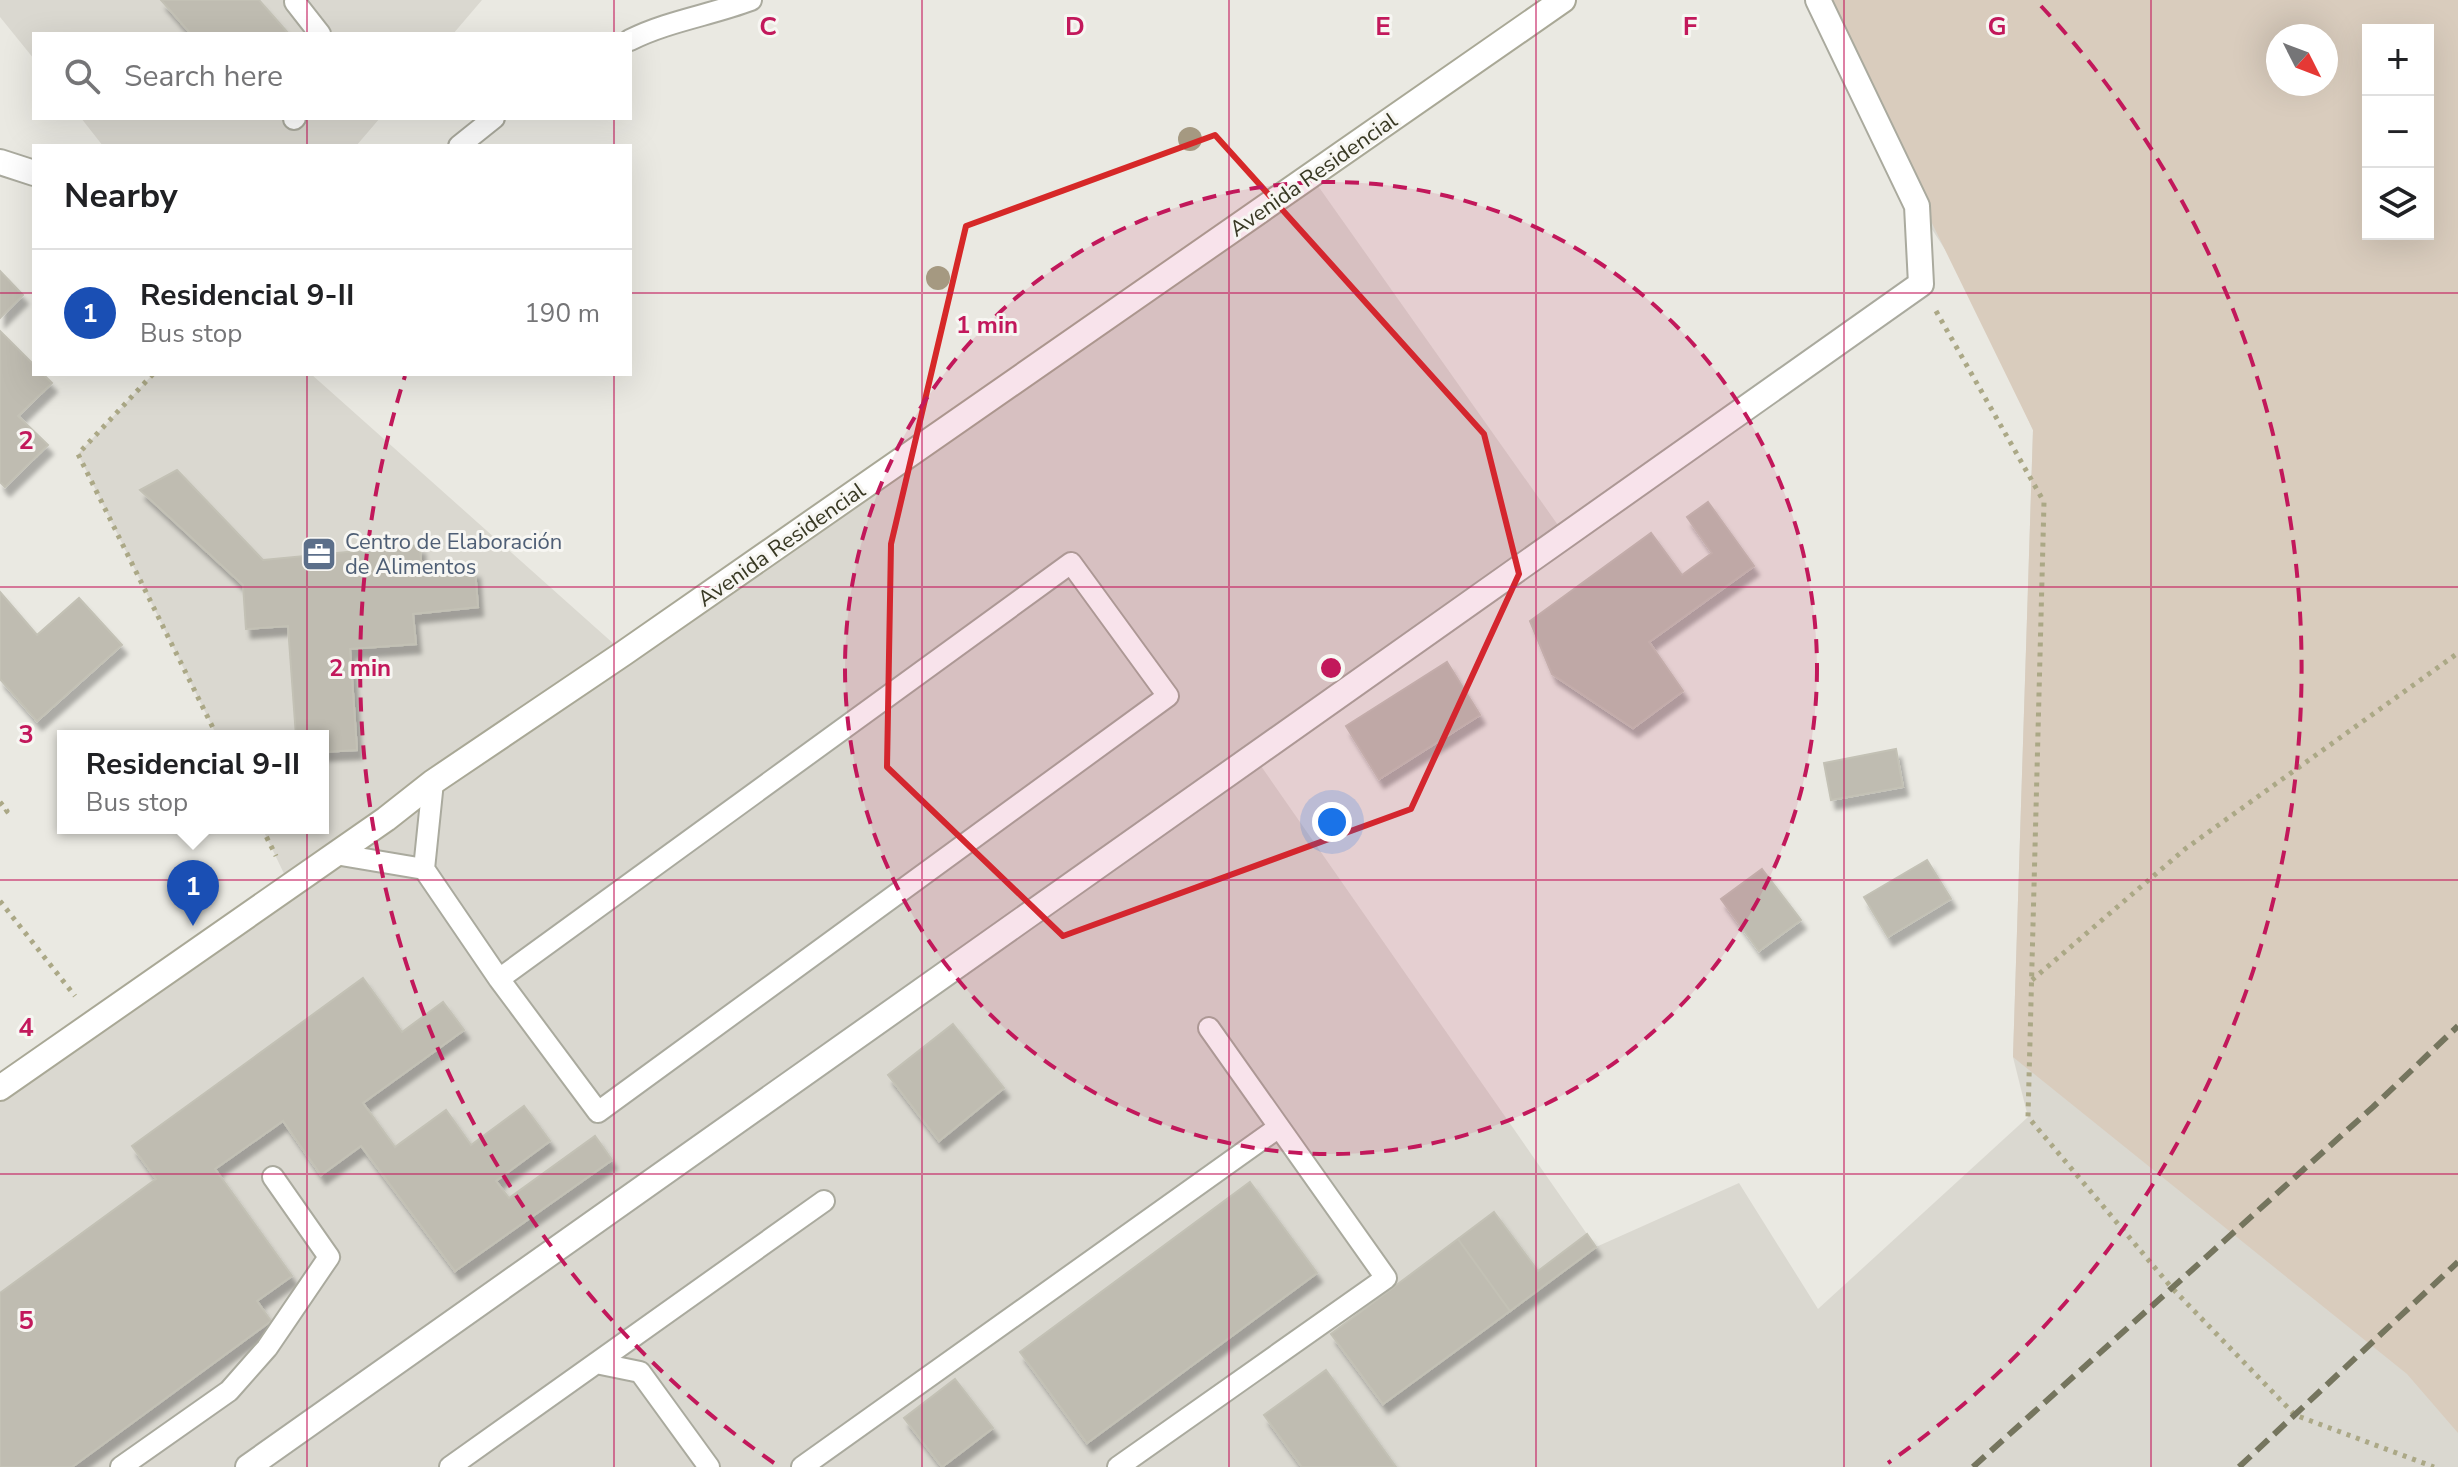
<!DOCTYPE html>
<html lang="en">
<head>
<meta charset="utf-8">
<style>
	:root { --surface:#fff; --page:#f6f6f6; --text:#202124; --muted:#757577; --line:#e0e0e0; --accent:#ea580c }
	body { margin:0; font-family:"Nunito Sans",sans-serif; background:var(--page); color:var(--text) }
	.controls { position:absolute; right:24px; top:24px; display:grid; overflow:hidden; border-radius:0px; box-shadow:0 8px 32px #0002 }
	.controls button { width:72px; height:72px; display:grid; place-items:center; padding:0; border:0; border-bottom:2px solid var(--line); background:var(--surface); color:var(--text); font:40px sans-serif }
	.compass { position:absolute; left:2266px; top:24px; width:72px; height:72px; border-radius:50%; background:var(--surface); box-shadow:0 8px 32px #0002; rotate:132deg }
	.you { position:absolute; left:1332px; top:822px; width:28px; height:28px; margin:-20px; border:6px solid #fff; border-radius:50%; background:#1a73e8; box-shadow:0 0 0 12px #1a73e833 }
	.badge { display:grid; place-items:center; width:52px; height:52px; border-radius:50%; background:var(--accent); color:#fff; font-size:26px; font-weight:700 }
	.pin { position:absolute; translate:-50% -66px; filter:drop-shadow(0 2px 4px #0008) }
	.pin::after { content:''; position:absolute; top:42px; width:28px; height:24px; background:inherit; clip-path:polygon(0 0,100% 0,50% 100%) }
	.popup { position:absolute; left:57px; top:730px; width:272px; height:104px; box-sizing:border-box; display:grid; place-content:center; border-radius:0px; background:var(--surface); filter:drop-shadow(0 2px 6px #0005); font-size:26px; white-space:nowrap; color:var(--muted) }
	.popup b { font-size:30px; color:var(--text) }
	.popup::after { content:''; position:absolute; left:50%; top:100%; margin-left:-16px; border:16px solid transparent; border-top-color:var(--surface) }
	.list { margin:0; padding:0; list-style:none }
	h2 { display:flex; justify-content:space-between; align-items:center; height:104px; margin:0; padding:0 32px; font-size:34px }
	h2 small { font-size:26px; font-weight:400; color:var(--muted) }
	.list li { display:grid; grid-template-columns:52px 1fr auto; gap:24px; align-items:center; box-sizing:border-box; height:128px; padding:0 32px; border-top:2px solid var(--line) }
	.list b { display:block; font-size:30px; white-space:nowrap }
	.list p { margin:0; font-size:26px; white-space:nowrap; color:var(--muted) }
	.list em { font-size:26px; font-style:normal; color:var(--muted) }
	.icon { flex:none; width:44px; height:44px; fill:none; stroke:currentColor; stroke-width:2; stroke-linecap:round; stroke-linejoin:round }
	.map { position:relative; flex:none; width:2458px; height:1467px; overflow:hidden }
	.search { position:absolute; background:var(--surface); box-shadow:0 8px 32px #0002; left:32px; top:32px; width:600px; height:88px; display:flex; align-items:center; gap:20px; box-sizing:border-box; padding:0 28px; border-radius:0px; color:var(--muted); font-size:30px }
	.panel { position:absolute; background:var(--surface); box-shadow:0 8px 32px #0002; left:32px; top:144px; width:600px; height:232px; border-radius:0px }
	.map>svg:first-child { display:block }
</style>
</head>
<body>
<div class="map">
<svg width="2458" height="1467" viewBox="0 0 2458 1467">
	<defs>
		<filter id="shadow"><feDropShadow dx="5" dy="9" stdDeviation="2" flood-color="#0004"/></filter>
	</defs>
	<rect width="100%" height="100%" fill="#eae9e2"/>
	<path fill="#dad8d0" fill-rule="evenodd" d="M 0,0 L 482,0 L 453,34 L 34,34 L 34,59 L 0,17 Z
		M 1819,0 L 2458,0 L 2458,1467 L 0,1467 L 0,1088 L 290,886 L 262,828 L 323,828 L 323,736 L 217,736 L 78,454 L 153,374 L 311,374 L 624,653 L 1311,176 L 1565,535 L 1254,756 L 1596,1247 L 1739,1183 L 1818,1309 L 2028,1117 L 2013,1057 L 2033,430 L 1966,282 L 1917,206 ZM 2368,30 L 2428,30 L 2428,234 L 2368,234 ZM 2278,36 L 2326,36 L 2326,84 L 2278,84 Z
		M 81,118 L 380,118 L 356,146 L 103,146 Z"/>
	<path fill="#d9ccbd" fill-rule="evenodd" d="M 1823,0 L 2458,0 L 2458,1433 L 2407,1374 L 2013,1057 L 2033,430 ZM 2368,30 L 2428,30 L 2428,234 L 2368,234 ZM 2278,36 L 2326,36 L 2326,84 L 2278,84 Z"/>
	<path fill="#bfbcb1" stroke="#c3c1b5" stroke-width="2" filter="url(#shadow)" d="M 161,0 L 259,0 L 289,34 L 191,34 Z
		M 0,271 L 23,295 L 0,318 Z
		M 0,331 L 34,365 L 34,374 L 43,374 L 52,383 L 18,416 L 48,445 L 5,487 L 0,482 Z
		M 177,470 L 263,560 L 420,545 L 422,574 L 475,569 L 478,607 L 413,614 L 416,644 L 350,649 L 357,750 L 323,752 L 323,736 L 296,736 L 288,626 L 246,629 L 243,585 L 140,490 Z
		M 1708,502 L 1754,566 L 1649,642 L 1683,691 L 1633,728 L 1552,674 L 1530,621 L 1651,533 L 1682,575 L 1712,553 L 1687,517 Z
		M 0,592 L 37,635 L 79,598 L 122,645 L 37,721 L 0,679 Z
		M 1447,662 L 1480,715 L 1379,779 L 1346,726 Z
		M 1896,749 L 1903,787 L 1831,800 L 1824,763 Z
		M 1927,860 L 1951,899 L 1888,937 L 1864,897 Z
		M 1762,869 L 1801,920 L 1759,951 L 1721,899 Z
		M 363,978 L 402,1032 L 443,1002 L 464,1030 L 363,1103 L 395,1147 L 446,1110 L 471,1145 L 524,1106 L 550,1141 L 496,1181 L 509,1198 L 595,1136 L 612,1160 L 455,1271 L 361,1146 L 321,1175 L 283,1121 L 215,1169 L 292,1276 L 257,1301 L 271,1321 L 72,1467 L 0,1467 L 0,1293 L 156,1179 L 132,1146 Z
		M 953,1024 L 1004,1088 L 939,1141 L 888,1075 Z
		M 1250,1182 L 1317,1273 L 1087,1443 L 1020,1352 Z
		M 1494,1212 L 1538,1271 L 1587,1234 L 1596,1247 L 1510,1311 L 1458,1239 Z
		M 1458,1239 L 1510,1311 L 1383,1404 L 1331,1334 Z
		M 1326,1370 L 1396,1467 L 1302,1467 L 1264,1415 Z
		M 955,1379 L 993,1428 L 942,1467 L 904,1418 Z"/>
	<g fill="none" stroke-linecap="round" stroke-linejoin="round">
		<g stroke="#aaaa9e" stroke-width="24">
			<path id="lane" d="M 295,2 L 320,34
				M 630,40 C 668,21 711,15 751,0
				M 294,119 L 295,118
				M 459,146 L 494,118
				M 335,854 L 424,869 L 433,782
				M 424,869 L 499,979 L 598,1112 L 1168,696 L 1071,563 L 499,979
				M 596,1363 L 640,1372 L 709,1467
				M 121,1467 L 229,1391 L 267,1348 L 329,1257 L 273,1177
				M 450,1467 L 824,1201
				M 802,1467 L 1279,1127
				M 1118,1467 L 1386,1278 L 1209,1028"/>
		</g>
		<g stroke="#aaaa9e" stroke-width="28">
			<path id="street" d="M 0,162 L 34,173
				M 248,1467 L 1921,284 L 1917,206 L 1818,0"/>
		</g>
		<g stroke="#a9a896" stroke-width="28">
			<path id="secondary" d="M 0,1088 L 386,819 L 433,782 L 624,653 L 1563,0"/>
		</g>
		<path stroke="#aba886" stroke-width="5" stroke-dasharray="4 6" stroke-linecap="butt" d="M 1936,311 L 2044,502 L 2028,1117 L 2172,1288 L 2295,1415 L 2434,1467
			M 153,374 L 78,454 L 217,736
			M 0,802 L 7,811 L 0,816
			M 262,828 L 276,856
			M 0,901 L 75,996
			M 2032,980 L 2185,849 L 2458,653"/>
		<use href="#lane" stroke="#fff" stroke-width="20"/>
		<use href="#street" stroke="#fff" stroke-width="24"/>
		<use href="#secondary" stroke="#fff" stroke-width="24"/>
		<path stroke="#75755e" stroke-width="6" stroke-dasharray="16 8" stroke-linecap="butt" d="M 1973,1467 L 2373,1107 L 2458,1026
			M 2239,1467 L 2458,1262"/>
	</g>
	<g fill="#a59981">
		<circle cx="1190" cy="139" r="12"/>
		<circle cx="938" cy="278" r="12"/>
	</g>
	<path fill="none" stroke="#d62828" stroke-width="6" stroke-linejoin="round" d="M 1215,135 L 1484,434 L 1519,574 L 1411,809 L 1063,936 L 887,767 L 891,544 L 966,226 Z"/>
	<path fill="none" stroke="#c2185b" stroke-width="2" stroke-opacity="0.55" d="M 307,0 L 307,34M 614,0 L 614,34M 922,0 L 922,1467M 1229,0 L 1229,1467M 1536,0 L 1536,1467M 1844,0 L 1844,1467M 2151,0 L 2151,1467M 307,118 L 307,146M 614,118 L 614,146M 0,293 L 34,293M 630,293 L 2458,293M 307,374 L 307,1467M 614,374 L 614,1467M 0,587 L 2458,587M 0,880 L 2458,880M 0,1174 L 2458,1174"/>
	<circle cx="1331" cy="668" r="486" fill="#c2185b" fill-opacity=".12"/>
	<g fill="none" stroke="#c2185b" stroke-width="4" stroke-dasharray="14 10">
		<circle cx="1331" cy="668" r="486"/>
		<path d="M774 1463A971 971 0 0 1 405 376M2041 6A971 971 0 0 1 1888 1463"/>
	</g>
	<defs>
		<g id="office-square" transform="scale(1.8)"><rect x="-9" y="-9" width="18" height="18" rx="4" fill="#5c6f8a" stroke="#f7f6f2"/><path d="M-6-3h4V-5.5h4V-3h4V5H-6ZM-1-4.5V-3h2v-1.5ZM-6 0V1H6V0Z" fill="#fff"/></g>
	</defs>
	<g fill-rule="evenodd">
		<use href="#office-square" x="319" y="554"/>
	</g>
	<g text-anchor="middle" stroke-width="6" stroke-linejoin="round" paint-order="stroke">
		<g font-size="22" fill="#393924" stroke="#f7f6f2">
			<text transform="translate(1313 174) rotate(-35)" y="8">Avenida Residencial</text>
			<text transform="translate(781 544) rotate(-35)" y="8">Avenida Residencial</text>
		</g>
		<g font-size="22" fill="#4e5e75" stroke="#f7f6f2" text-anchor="start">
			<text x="345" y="549">Centro de Elaboración<tspan x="345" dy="25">de Alimentos</tspan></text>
		</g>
	</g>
	<g font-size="26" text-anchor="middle" font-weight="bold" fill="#c2185b" stroke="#f7f6f2" stroke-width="6" stroke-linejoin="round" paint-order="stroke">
		<text x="768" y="35">C</text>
		<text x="1075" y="35">D</text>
		<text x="1383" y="35">E</text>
		<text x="1690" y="35">F</text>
		<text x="1997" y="35">G</text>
		<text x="26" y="449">2</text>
		<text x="26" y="743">3</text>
		<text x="26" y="1036">4</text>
		<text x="26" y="1329">5</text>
	</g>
	<circle cx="1331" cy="668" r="12" fill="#c2185b" stroke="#f7f6f2" stroke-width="4"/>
	<g font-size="24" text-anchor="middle" font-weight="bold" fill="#c2185b" stroke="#f7f6f2" stroke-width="6" stroke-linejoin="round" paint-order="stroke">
		<text x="987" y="333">1 min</text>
		<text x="360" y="676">2 min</text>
	</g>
</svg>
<div class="controls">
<button>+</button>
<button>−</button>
<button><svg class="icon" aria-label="layers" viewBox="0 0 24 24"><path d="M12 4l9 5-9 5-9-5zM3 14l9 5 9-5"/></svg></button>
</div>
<svg class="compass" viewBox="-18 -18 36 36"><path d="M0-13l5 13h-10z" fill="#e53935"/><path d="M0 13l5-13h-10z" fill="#757577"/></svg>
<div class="you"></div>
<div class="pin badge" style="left:193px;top:926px;background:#1a4fb4">1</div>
<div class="popup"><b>Residencial 9-II</b>Bus stop</div>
<div class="search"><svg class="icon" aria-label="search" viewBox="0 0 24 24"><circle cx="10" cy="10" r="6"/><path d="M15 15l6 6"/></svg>Search here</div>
<section class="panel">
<h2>Nearby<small></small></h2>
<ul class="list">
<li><span class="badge" style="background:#1a4fb4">1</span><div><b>Residencial 9-II</b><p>Bus stop</p></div><em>190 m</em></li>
</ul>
</section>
</div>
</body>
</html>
